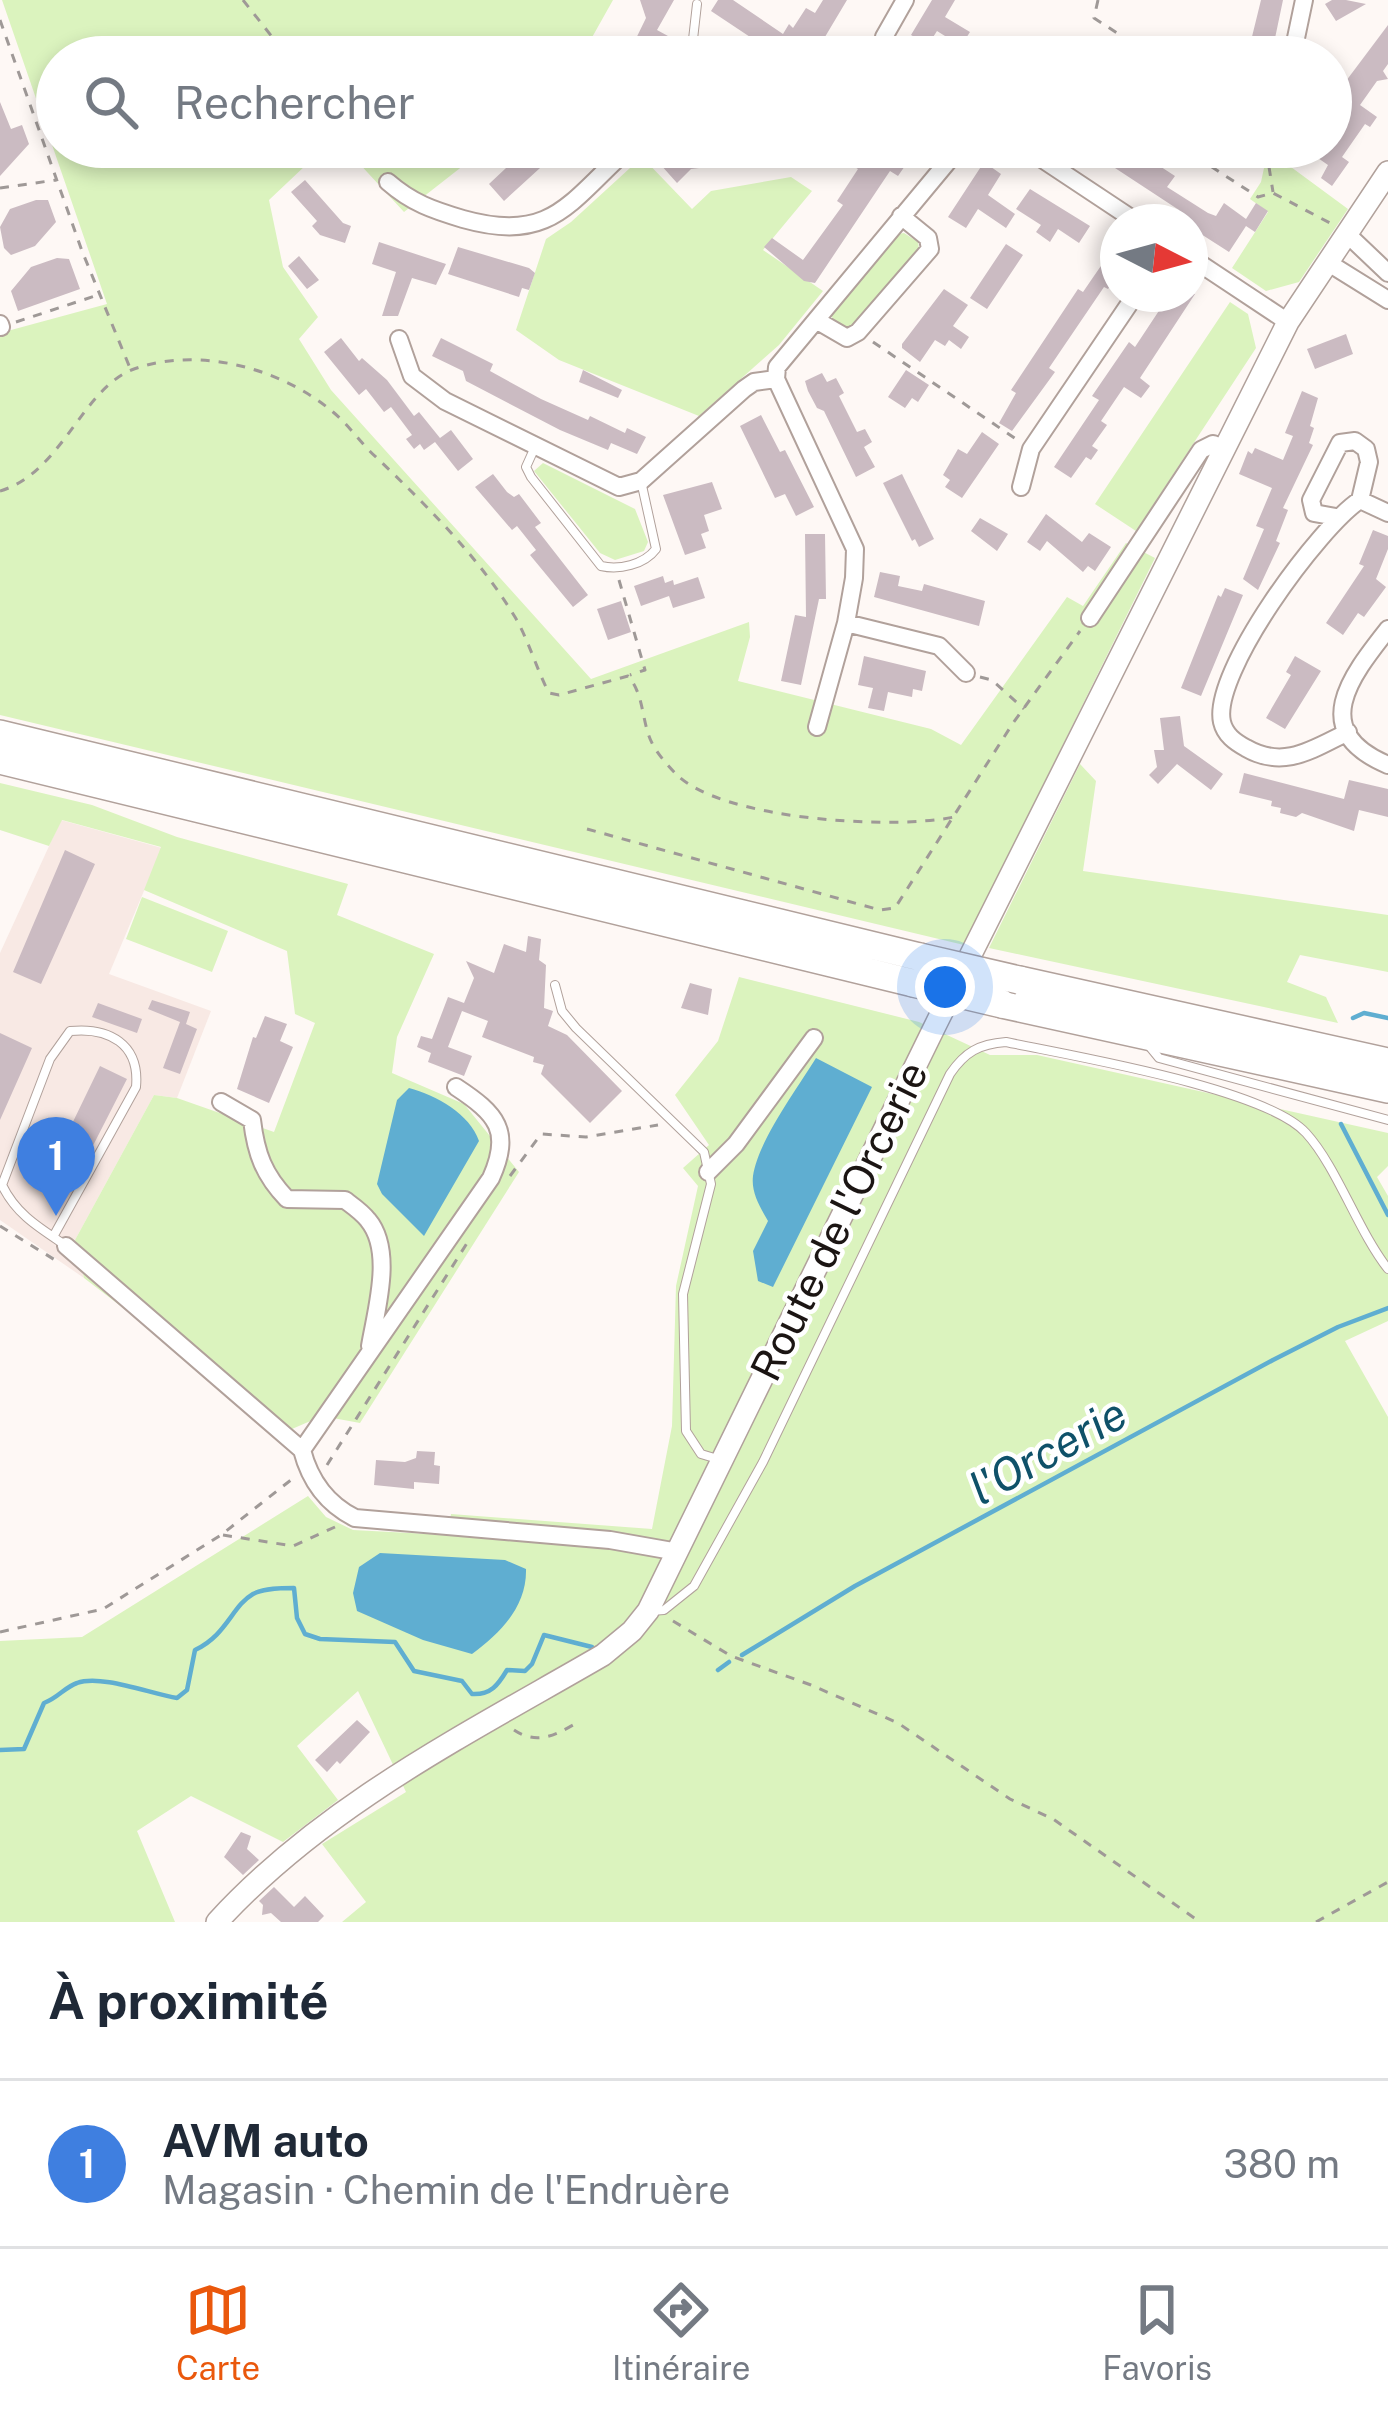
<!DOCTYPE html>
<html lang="fr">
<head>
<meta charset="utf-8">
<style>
	:root { --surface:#fff; --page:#f2f2f3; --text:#1f2937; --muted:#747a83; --line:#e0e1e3; --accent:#ea580c }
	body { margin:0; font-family:"Public Sans",sans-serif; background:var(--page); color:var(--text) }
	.compass { position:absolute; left:1100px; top:204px; width:108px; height:108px; border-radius:50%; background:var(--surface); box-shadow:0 6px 18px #0003; rotate:96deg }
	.you { position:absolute; left:945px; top:987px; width:42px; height:42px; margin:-30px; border:9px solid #fff; border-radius:50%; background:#1a73e8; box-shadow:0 0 0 18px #1a73e833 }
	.badge { display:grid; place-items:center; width:78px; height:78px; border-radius:50%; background:var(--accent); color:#fff; font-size:39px; font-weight:700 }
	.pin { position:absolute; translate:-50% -99px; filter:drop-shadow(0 3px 6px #0008) }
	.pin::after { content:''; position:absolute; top:63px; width:42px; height:36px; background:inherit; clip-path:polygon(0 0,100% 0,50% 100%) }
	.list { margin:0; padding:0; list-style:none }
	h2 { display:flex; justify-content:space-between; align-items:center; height:156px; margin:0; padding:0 48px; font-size:51px }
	h2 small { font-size:39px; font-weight:400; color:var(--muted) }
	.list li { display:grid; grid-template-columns:78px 1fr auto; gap:36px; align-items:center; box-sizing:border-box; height:168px; padding:0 48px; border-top:3px solid var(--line) }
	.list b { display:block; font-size:45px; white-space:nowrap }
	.list p { margin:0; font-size:39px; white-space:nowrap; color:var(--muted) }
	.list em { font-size:39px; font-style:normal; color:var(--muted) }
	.icon { flex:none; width:66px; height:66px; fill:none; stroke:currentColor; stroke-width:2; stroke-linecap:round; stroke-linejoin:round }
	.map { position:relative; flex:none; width:1388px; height:1922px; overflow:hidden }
	.search { position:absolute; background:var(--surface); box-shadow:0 6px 18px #0003; left:36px; right:36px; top:36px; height:132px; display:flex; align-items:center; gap:30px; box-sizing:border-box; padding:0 42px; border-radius:66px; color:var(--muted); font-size:45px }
	.sheet { height:324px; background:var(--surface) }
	nav { display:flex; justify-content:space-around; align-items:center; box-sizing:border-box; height:168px; border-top:3px solid var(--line); background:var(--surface); font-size:33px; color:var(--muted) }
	nav a { display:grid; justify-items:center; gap:6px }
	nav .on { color:var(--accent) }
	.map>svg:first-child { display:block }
</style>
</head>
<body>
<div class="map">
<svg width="1388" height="1922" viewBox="0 0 1388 1922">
	<rect width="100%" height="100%" fill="#fef8f5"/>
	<path fill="#f8e9e4" d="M 61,820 L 162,848 L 109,974 L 211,1011 L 177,1098 L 154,1095 L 75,1240 L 84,1278 L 0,1220 L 0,953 Z"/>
	<path fill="#dbf3be" d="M 2,0 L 613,0 L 581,57 L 57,57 L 57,147 L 325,147 L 269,200 L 283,267 L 318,317 L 299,339 L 331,390 L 591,679 L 749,622 L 750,637 L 738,681 L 931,729 L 961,745 L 1067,597 L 1083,606 L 1126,543 L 1155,558 L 964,945 L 0,715 L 0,333 L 107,304 Z
		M 344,147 L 487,147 L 404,212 Z
		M 1267,154 L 1276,156 L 1348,209 L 1299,282 L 1266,291 L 1232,268 L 1268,212 L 1250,199 L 1261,182 Z
		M 642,157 L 692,209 L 711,191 L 791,177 L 812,191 L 763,250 L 823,291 L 779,345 L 699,416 L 559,360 L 516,330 L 546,239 L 571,222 Z
		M 904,233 L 918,242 L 919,249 L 851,329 L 833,321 L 831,312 L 898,234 Z
		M 1230,302 L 1248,314 L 1256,348 L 1136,531 L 1095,504 Z
		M 543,463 L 635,509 L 648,542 L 644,551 L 615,560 L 600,553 L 534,471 Z
		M 1080,764 L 1096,781 L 1083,871 L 1388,915 L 1388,972 L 1300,955 L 1287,982 L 1326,997 L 1338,1023 L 989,948 Z
		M 0,783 L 92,805 L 177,837 L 348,884 L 337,915 L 434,954 L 397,1037 L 392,1073 L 464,1104 L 519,1172 L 360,1423 L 322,1416 L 285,1432 L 84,1278 L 75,1240 L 154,1095 L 177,1098 L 274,1132 L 315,1023 L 295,1014 L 287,951 L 144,890 L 161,847 L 62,820 L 49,846 L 0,830 Z
		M 142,897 L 228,931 L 212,972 L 126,939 Z
		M 739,977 L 919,1022 L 990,1055 L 1037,1055 L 1388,1133 L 1388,1166 L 1377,1177 L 1388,1196 L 1388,1321 L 1345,1341 L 1388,1417 L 1388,1922 L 342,1922 L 366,1902 L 322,1844 L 406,1792 L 358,1691 L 297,1746 L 338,1800 L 283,1842 L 191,1796 L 137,1831 L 175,1922 L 0,1922 L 0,1641 L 82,1637 L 308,1496 L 326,1517 L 353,1530 L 448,1535 L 451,1514 L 652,1529 L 672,1426 L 676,1286 L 698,1186 L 683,1168 L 709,1145 L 675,1095 L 718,1041 Z"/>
	<path fill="#5faed1" d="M 816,1058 L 872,1087 L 773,1287 L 758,1281 L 753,1251 L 768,1221 C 760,1207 751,1193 753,1176 C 758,1141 797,1089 816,1058 Z
		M 409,1088 C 436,1095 470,1114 479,1141 L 424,1236 L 382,1194 L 377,1184 L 397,1100 Z
		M 380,1553 L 505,1560 L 526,1569 C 527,1606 501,1633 472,1654 L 423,1640 L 357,1611 L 353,1593 L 359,1567 Z"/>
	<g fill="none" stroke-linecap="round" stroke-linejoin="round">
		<path stroke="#5faed1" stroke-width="4.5" d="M 1353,1018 L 1364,1013 L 1388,1018
			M 1341,1124 L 1388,1215
			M 742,1655 L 855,1586 L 1273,1360 L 1338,1327 L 1388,1308
			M 718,1670 L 729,1662
			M 0,1750 L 24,1749 L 44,1703 C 58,1698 65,1687 77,1683 C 101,1674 151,1694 177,1698 L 187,1690 L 195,1650 C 227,1635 232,1606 253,1594 C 264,1588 282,1588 294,1588 L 297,1618 L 305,1634 L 320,1639 L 395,1642 L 414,1671 L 462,1681 L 472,1694 C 491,1695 498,1685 507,1670 L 525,1671 L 532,1664 L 544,1635 L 592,1647"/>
	</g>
	<path fill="#cbbbc2" d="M 640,0 L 674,0 L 657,30 L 668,36 L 657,57 L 627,57 L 646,18 Z
		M 718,0 L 733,0 L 783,34 L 789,24 L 793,28 L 806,8 L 815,13 L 823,0 L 847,0 L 813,57 L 786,42 L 777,55 L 711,11 Z
		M 932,0 L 955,0 L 945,17 L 970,32 L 961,46 L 937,31 L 928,45 L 911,35 Z
		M 1261,0 L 1283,0 L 1274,43 L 1270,57 L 1247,57 Z
		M 1332,0 L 1346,0 L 1366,4 L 1336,21 L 1325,4 Z
		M 1388,25 L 1388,64 L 1383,71 L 1388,79 L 1377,81 L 1360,105 L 1377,117 L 1370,127 L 1365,124 L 1342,157 L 1349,162 L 1332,186 L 1321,178 L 1328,165 L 1302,147 L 1331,147 L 1349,113 L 1331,101 Z
		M 0,102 L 11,129 L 22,125 L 29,144 L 0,176 Z
		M 529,147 L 563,147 L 504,201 L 489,184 L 506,168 L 501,162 L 514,150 L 519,156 Z
		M 674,147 L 687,147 L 707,167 L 691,169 L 677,183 L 660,164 Z
		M 849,147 L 857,147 L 882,163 L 892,147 L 918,147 L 898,176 L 890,171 L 815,283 L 804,281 L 764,247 L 772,238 L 803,260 L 843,205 L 837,201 L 858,169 L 840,158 Z
		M 1083,147 L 1130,147 L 1141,155 L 1145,150 L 1159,159 L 1155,163 L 1175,176 L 1167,187 L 1208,213 L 1216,216 L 1224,203 L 1246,219 L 1256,203 L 1268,211 L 1255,232 L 1246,226 L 1229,252 L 1190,227 L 1190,222 L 1174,217 L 1179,210 Z
		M 1229,147 L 1254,147 L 1250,168 L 1226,163 Z
		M 984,162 L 1001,174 L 988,195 L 1015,214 L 1006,228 L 978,209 L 966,228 L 948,217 Z
		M 305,180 L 343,223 L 351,226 L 345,243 L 320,235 L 312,226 L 317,221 L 291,192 Z
		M 1030,189 L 1090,226 L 1079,243 L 1058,229 L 1050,242 L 1036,232 L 1041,225 L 1016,209 Z
		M 36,200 L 48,200 L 56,222 L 35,246 L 11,255 L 4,248 L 0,227 L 10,209 Z
		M 1118,241 L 1118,288 L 1112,284 L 1108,289 L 1104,287 L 1049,368 L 1055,372 L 1012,431 L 999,423 L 1016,393 L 1011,390 L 1078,289 L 1083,292 Z
		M 379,242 L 446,264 L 436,285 L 412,278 L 398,316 L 382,316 L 396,272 L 372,264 Z
		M 1006,244 L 1023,255 L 987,309 L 970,298 Z
		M 458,247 L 529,268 L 535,273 L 529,290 L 522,288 L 519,297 L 448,274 Z
		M 299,256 L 319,280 L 307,289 L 288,266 Z
		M 57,258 L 69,259 L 80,289 L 18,311 L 11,291 L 31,267 Z
		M 944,289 L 968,305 L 953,326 L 969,337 L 961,349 L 949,340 L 945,346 L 935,340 L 920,362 L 902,348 L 902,344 Z
		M 1170,294 L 1195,294 L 1140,378 L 1150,386 L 1141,398 L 1124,387 L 1101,421 L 1107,425 L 1092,446 L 1098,450 L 1091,460 L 1086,457 L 1071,478 L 1054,467 L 1099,400 L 1092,396 L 1129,342 L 1135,347 Z
		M 1346,334 L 1353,354 L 1315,369 L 1307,349 Z
		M 341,338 L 359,361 L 362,358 L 387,380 L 414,416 L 419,412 L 440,438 L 451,430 L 473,459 L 458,471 L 435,442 L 424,450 L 420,444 L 414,449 L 406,439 L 412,435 L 391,407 L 384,412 L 366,389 L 359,395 L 324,352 Z
		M 441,338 L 493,364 L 490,371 L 541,399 L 588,420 L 590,416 L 625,433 L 627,428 L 646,437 L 637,454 L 611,443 L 608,450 L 560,430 L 466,381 L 463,371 L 432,356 Z
		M 583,370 L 622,390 L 618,398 L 579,382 Z
		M 906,370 L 929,385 L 918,402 L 912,398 L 905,408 L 888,397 Z
		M 822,373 L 827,382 L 836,378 L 844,393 L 839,396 L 857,432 L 865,429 L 872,442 L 864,447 L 875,467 L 856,477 L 824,411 L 817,408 L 808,391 L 805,381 Z
		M 1302,391 L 1318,398 L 1310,426 L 1314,428 L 1309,443 L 1313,445 L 1283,508 L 1288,510 L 1276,541 L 1280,543 L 1258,590 L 1243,579 L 1264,529 L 1256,526 L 1272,488 L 1239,474 L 1248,451 L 1252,454 L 1255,448 L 1283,460 L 1293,436 L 1285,433 Z
		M 761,415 L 780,452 L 785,450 L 814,507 L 796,516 L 785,494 L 775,498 L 740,426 Z
		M 982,432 L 999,444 L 962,498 L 945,487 L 950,480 L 943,475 L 958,449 L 967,454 Z
		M 493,474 L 507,492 L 514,497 L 519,494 L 541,523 L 535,527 L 588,595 L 573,607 L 530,555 L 536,550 L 517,526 L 512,530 L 475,487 Z
		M 902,474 L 934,539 L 919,547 L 915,539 L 912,541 L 883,483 Z
		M 712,482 L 722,509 L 704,515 L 709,531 L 701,534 L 706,548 L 685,555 L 663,495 Z
		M 1046,514 L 1082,542 L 1089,533 L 1111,547 L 1095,571 L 1088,566 L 1083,572 L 1047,541 L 1040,551 L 1027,542 Z
		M 980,518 L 1008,534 L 997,551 L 971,531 Z
		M 1373,530 L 1388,536 L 1388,549 L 1376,579 L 1386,587 L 1364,617 L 1358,613 L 1343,635 L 1326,623 L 1364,566 L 1359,564 Z
		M 805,534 L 825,534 L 826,599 L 819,599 L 801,685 L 781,681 L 795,615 L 806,617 Z
		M 880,572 L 900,576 L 898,586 L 922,591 L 924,584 L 985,601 L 979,626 L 874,597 Z
		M 663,576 L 665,583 L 673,580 L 674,585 L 698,577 L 705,598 L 673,608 L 669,596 L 641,606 L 634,586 Z
		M 1225,588 L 1243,595 L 1201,696 L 1181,688 L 1218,595 L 1221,597 Z
		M 621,601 L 631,632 L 608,640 L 597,609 Z
		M 864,656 L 926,671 L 922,691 L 913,689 L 912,697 L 888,692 L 884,711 L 868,708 L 873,688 L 858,685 Z
		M 1295,656 L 1321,671 L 1285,729 L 1266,718 L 1291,675 L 1286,672 Z
		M 1180,716 L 1184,746 L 1223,774 L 1211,790 L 1177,764 L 1158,784 L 1149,775 L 1157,767 L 1154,750 L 1164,750 L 1160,718 Z
		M 1244,773 L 1344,799 L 1349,780 L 1388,789 L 1388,817 L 1359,810 L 1354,831 L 1302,813 L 1296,817 L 1280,813 L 1281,808 L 1271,806 L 1272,801 L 1239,793 Z
		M 65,850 L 95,864 L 41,984 L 13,972 Z
		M 528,936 L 541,939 L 539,960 L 546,965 L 544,1008 L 553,1011 L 548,1026 L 567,1035 L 622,1091 L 590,1123 L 541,1074 L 544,1065 L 533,1062 L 534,1057 L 482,1037 L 488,1021 L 462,1011 L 448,1047 L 472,1056 L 464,1076 L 428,1062 L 431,1053 L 417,1047 L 421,1036 L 432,1039 L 448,997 L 464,1003 L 474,978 L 466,961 L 494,973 L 504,944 L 526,952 Z
		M 690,983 L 712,989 L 708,1015 L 681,1008 Z
		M 152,1000 L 190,1012 L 186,1024 L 197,1029 L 180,1074 L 163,1068 L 180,1022 L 148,1009 Z
		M 98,1003 L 142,1019 L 137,1033 L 92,1017 Z
		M 265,1016 L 287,1024 L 280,1041 L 293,1047 L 269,1103 L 237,1089 L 253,1037 L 256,1038 Z
		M 0,1033 L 32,1048 L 0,1120 Z
		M 100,1066 L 127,1079 L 79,1173 L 54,1161 Z
		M 417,1451 L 435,1452 L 434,1465 L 440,1466 L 439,1484 L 414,1482 L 414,1489 L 374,1485 L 376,1460 L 405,1462 L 416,1458 Z
		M 357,1720 L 370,1732 L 340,1764 L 337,1761 L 327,1772 L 315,1760 Z
		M 241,1832 L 251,1836 L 247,1849 L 259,1860 L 243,1875 L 224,1857 Z
		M 274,1887 L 294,1907 L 305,1896 L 324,1916 L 318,1922 L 281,1922 L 271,1913 L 262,1915 L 263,1905 L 259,1901 Z"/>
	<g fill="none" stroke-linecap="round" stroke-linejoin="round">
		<g stroke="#b1a19b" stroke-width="10">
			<path id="service" d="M 691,57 L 697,4
				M 535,447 L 526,467 L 531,477 L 601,566 C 619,570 644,565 656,549 L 641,481
				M 555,985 L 562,1011 L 576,1028 L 704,1152 L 711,1184 L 683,1294 L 686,1431 L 701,1454 L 721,1460
				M 1150,1047 L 1159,1058 L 1388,1120
				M 53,1237 L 136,1087 C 140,1044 109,1027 70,1031 L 50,1059 L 2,1185 C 16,1214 38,1227 65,1245
				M 651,1611 L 664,1610 L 694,1586 L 763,1462 L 950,1074 C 965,1052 979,1044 1006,1042 C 1072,1056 1265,1088 1306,1133 C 1337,1167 1358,1231 1388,1269"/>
		</g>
		<g stroke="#b1a19b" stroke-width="20">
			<path id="minor" d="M 881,57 L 884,37 L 905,0
				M 1292,57 L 1304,0
				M 960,147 L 777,367 L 776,379 L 855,549 L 854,578 L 846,623 L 939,646 L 966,673
				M 1024,147 L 1137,222
				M 1274,148 L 1274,147
				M 388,182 C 412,203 433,210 463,219 C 552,244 569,202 630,147
				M 1347,234 L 1388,273
				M 1190,257 L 1288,322
				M 1327,262 L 1388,300
				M 816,320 L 847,338 L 858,332 L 930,249 L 928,238 L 901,216
				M 0,324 L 1,327
				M 399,339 L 412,376 L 445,401 L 619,487 L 641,481 L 744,389 L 754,382 L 776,379
				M 1021,487 L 1031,449 L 1136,294
				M 1336,517 L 1314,513 L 1311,500 L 1340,443 L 1355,441 L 1366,449 L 1369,462 L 1360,500
				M 1090,618 L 1201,450 L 1213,444 L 1225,449
				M 1388,629 C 1351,676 1307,731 1388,765
				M 817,727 L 846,623
				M 1348,732 C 1313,749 1284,770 1246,748 C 1235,742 1225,735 1222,722 C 1211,673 1319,527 1360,500 L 1388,513
				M 221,1102 L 252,1120 C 256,1154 264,1175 287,1199 L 345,1200 C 353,1206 362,1212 368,1220 C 394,1251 376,1310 370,1346
				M 708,1172 L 736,1144 L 814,1038
				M 66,1246 L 302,1450 C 310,1481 327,1504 355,1518 L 610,1540 L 678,1552
				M 302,1450 L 491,1178 C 512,1131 497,1114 456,1087"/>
		</g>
		<g stroke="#b1a19b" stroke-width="24">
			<path id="tertiary" d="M 217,1922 C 324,1805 467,1734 603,1655 L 632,1631 L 648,1611 L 936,1024 L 1288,322 L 1388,172"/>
		</g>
		<g stroke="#b1a19b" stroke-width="30">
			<path id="trunk" d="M 0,734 L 920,957
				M 0,760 L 913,983
				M 1019,980 L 1388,1062
				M 1002,1004 L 1388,1089"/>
		</g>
		<path stroke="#9f9997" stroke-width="3" stroke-dasharray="9 9" stroke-linecap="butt" d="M 243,0 L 288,57
			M 1098,0 L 1094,18 L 1154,57
			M 0,20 L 82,251 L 130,368
			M 360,147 L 376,167
			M 1181,147 L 1258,197 L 1273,193 L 1330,223
			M 1269,167 L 1273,192
			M 0,188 L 56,180
			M 16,322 L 98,295
			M 873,342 L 1019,441
			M 0,491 C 62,473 82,388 134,369 C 199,346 281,368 333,412 C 349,425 361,444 377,458 C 428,507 478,556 515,617 C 529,641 536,668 549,693 L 559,695 L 628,676 C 645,695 641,723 653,745 C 658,754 668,766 676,774 C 721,820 893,830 954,817
			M 619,580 L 645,670 L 630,675
			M 980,677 L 992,680 L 1024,709
			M 587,829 L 880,910 L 895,908 L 1013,723 L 1080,631
			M 510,1176 L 541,1134 L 586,1137 L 658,1125
			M 0,1226 L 55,1260
			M 327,1465 L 469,1240
			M 223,1535 L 293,1546 L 335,1527
			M 673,1621 L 731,1656 L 811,1685 L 898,1723 L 1010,1799 L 1053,1819 L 1200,1922
			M 0,1632 L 103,1609 L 221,1535 L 296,1476
			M 514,1730 C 535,1744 552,1737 573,1725
			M 1316,1922 L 1388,1882"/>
		<use href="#service" stroke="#fff" stroke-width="8"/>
		<use href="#minor" stroke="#fff" stroke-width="16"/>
		<use href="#tertiary" stroke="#fff" stroke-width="21"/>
		<use href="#trunk" stroke="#fff" stroke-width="27"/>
		<g stroke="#b1a19b" stroke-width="30" stroke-linecap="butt">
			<path id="trunk-bridge" d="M 920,957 L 1019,980
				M 913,983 L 1002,1004"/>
		</g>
		<use href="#trunk-bridge" stroke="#fff" stroke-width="27"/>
	</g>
	<g text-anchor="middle" stroke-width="9" stroke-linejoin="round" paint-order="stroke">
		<g font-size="42" fill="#1b1513" stroke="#fff">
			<text transform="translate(839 1221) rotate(-64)" y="15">Route de l'Orcerie</text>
		</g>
		<g font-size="45" font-style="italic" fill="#0f5169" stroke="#fff">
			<text transform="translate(1048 1451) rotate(-29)" y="16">l'Orcerie</text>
		</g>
	</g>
</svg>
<svg class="compass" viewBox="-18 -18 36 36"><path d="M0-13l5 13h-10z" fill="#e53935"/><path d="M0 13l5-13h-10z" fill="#747a83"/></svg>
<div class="you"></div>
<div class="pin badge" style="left:56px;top:1216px;background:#3f7fe0">1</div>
<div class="search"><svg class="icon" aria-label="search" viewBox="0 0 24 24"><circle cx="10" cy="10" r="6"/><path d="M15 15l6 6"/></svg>Rechercher</div>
</div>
<section class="sheet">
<h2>À proximité<small></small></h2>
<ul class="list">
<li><span class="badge" style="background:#3f7fe0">1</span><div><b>AVM auto</b><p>Magasin · Chemin de l'Endruère</p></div><em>380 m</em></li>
</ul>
</section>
<nav>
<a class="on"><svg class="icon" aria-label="map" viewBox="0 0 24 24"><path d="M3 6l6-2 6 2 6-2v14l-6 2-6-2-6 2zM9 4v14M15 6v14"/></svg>Carte</a>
<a><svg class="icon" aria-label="directions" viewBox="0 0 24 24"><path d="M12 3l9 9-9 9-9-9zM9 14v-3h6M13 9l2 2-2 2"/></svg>Itinéraire</a>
<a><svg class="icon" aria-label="saved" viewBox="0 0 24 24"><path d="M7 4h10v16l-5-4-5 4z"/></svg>Favoris</a>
</nav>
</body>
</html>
